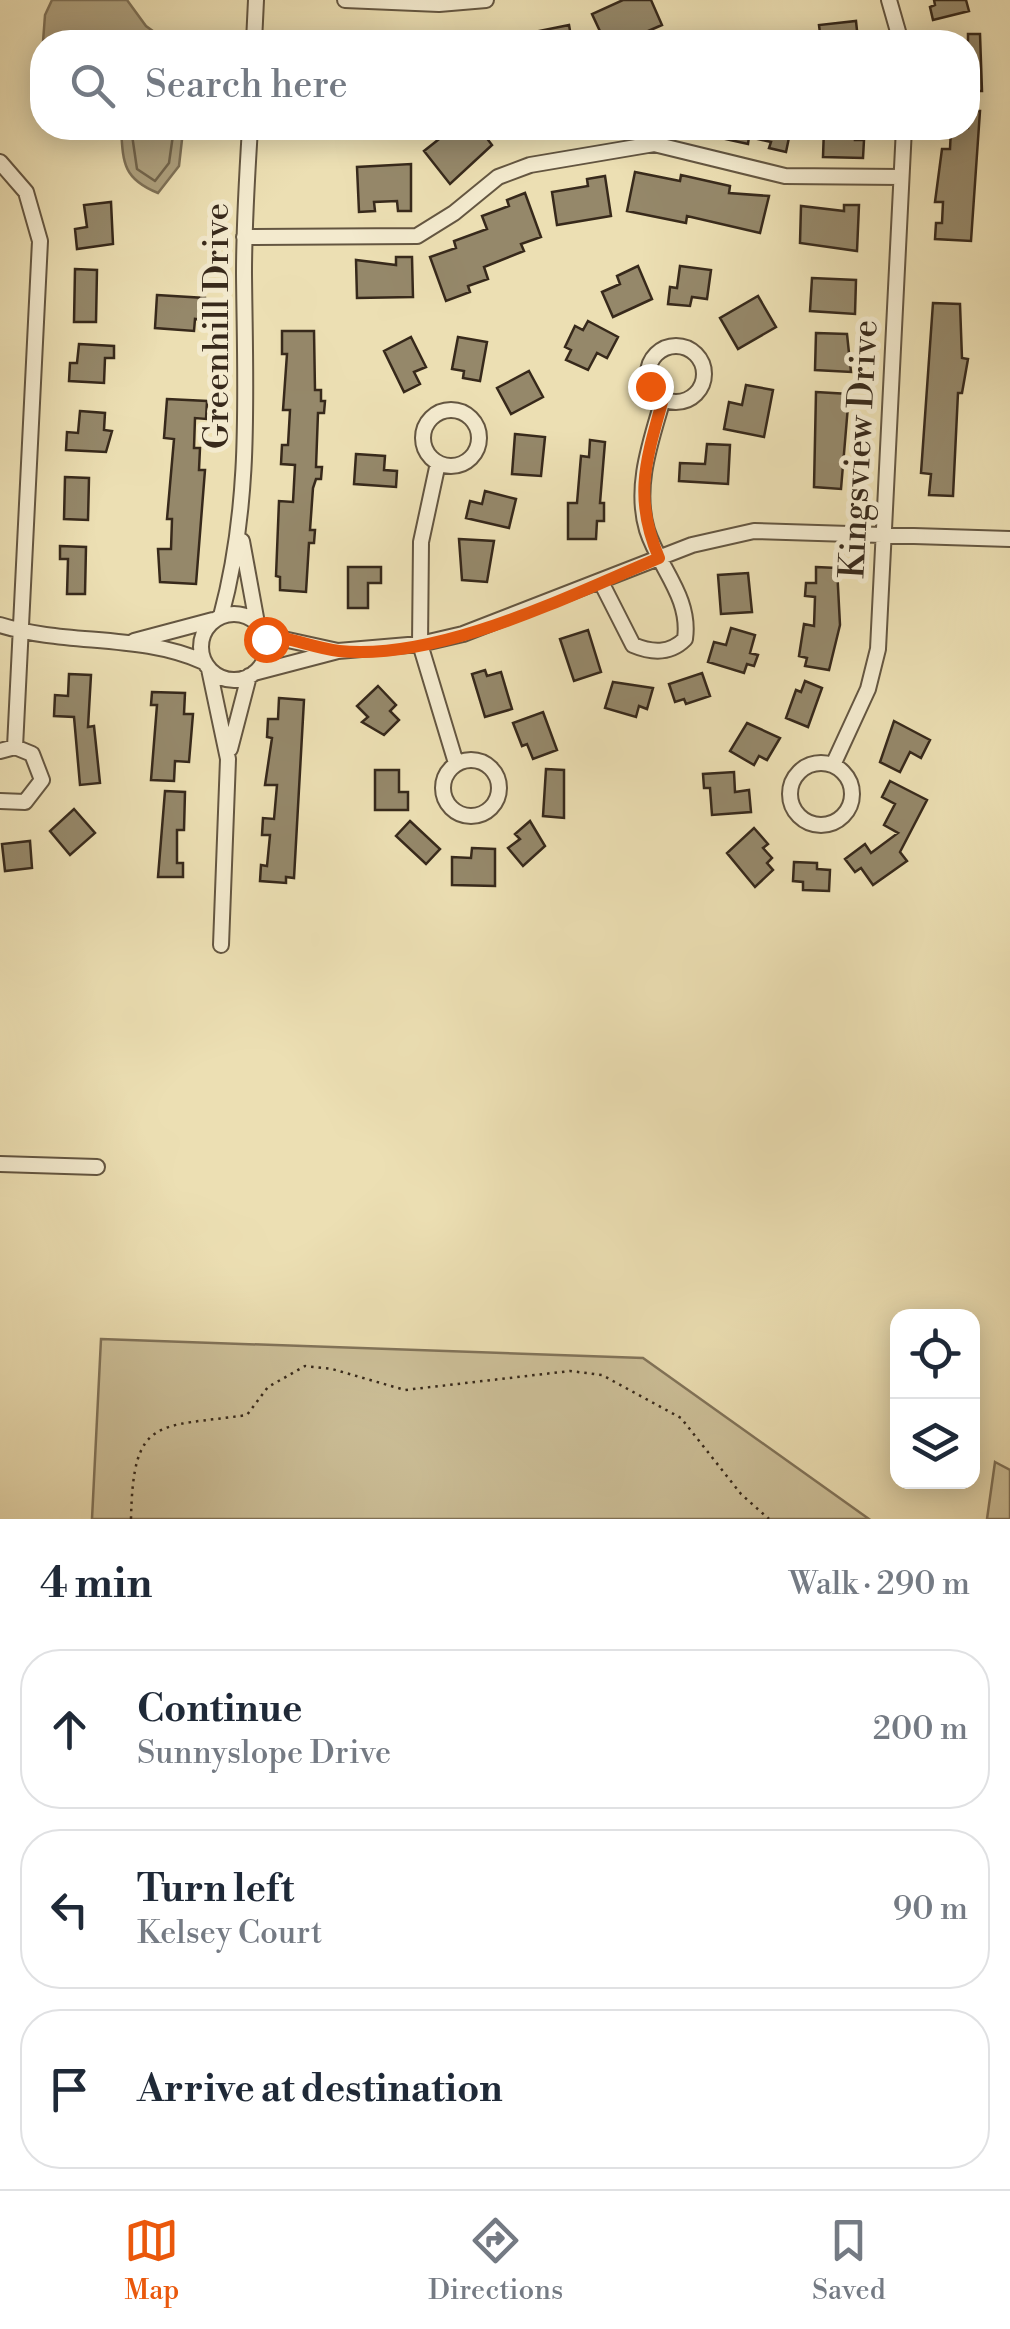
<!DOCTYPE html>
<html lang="en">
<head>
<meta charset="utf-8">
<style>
	:root { --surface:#fff; --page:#f2f2f3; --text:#1f2937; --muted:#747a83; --line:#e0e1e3; --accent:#ea580c }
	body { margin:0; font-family:"Libre Bodoni",serif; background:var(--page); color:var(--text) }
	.controls { position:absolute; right:30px; bottom:30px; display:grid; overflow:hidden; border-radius:20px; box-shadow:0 5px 25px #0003 }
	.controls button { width:90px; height:90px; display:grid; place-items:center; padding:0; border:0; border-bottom:2px solid var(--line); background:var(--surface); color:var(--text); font:50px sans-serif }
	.stop { position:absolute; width:30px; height:30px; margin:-22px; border:8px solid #ea580c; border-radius:50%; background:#fff }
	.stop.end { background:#ea580c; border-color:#fff; box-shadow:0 2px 10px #0008 }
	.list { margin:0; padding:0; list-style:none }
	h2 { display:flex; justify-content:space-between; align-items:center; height:130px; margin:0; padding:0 40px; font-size:42px }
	h2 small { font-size:32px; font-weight:400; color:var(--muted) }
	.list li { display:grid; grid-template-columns:65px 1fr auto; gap:30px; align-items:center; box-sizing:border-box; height:160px; margin:0 20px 20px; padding:0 20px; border:2px solid var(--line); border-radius:40px }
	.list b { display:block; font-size:38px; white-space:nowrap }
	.list p { margin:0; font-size:32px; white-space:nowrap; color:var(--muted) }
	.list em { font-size:32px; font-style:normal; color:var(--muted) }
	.icon { flex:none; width:55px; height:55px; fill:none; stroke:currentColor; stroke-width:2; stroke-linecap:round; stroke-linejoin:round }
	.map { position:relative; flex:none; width:1010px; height:1519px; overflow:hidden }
	.search { position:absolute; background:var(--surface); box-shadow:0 5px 25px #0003; left:30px; right:30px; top:30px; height:110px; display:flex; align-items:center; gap:25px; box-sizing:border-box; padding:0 35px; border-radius:40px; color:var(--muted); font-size:38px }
	.sheet { height:670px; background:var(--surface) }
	nav { display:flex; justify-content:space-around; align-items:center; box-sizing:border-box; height:140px; border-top:2px solid var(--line); background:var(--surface); font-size:28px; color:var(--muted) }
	nav a { display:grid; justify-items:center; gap:5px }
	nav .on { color:var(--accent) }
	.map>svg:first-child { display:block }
</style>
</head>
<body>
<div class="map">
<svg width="1010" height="1519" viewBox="0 0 1010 1519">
	<rect width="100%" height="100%" fill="#ecdfb3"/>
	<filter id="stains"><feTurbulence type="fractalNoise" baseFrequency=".002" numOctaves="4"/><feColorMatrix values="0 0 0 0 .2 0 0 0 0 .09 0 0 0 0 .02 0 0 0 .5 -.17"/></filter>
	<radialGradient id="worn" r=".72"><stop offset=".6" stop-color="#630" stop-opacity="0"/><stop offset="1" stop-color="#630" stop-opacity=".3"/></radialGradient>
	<path fill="#cdc099" stroke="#82745a" stroke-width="2.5" d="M 101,1339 L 643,1358 L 869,1519 L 92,1519 Z
		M 995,1462 L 1010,1470 L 1010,1519 L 987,1519 Z"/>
	<path fill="#aea17f" stroke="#7e7157" stroke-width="2.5" d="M 52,0 L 127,0 L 146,26 L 168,42 L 43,42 L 45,15 Z
		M 121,128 L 183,131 L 179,166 L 158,193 C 123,179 123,163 121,128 Z"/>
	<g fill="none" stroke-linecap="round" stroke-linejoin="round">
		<path stroke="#72654d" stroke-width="2.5" d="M 131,128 L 137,169 L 155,181 L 169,163 L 174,128"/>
	</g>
	<path fill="#95886a" stroke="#37291b" stroke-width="2.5" d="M 623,0 L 651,0 L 662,25 L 623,42 L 605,42 L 592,14 Z
		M 934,0 L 966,0 L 969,11 L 933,20 L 930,7 L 935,5 Z
		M 856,21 L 858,40 L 821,42 L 819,25 Z
		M 569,25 L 572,42 L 509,42 L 509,37 Z
		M 968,34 L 980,34 L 982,91 L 968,91 Z
		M 968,111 L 980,111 L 971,241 L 935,239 L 936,223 L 942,223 L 943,202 L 935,202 L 942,149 L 950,149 L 951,128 L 968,128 Z
		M 453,128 L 479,128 L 492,145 L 450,184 L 424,151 Z
		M 695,128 L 791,128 L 786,152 L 769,148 L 771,142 L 749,137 L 748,144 L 694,132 Z
		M 824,128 L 856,128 L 855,140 L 864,140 L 863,158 L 823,157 Z
		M 411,164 L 411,211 L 398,211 L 397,201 L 374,202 L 375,211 L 359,212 L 357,167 Z
		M 635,172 L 680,181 L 681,175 L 730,186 L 729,193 L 769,196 L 760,233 L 687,216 L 686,223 L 627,211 Z
		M 605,176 L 611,216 L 557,225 L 552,192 L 588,186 L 587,179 Z
		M 525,193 L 541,237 L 521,244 L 524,251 L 484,267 L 488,279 L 468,286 L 470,292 L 446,301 L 430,257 L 456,248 L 454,241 L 487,229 L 482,216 L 509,206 L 507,200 Z
		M 111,202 L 113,244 L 77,249 L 75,229 L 87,227 L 84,205 Z
		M 844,205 L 859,205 L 857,251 L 800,243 L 801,206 L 844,211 Z
		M 396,257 L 412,257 L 413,297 L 357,298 L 356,260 L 396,265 Z
		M 638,266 L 652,299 L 613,317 L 602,292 L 620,284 L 617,276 Z
		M 680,266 L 711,270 L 707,299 L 692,297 L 690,306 L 668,304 L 670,287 L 677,288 Z
		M 75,269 L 97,270 L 96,322 L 74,322 Z
		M 812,278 L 856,280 L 855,314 L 810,311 Z
		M 157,295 L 205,298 L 204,320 L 195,319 L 194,331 L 155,328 Z
		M 758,296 L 776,327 L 738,349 L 720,318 Z
		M 933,303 L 960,304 L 962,358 L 968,359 L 962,393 L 958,393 L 953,496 L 929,495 L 931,474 L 921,473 Z
		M 588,321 L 618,337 L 607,358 L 597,353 L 588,370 L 566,360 L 571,350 L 565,347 L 575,326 L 583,330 Z
		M 282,331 L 314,331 L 315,390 L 321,390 L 321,401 L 325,401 L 324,413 L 318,413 L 316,467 L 322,467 L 321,479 L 316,479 L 313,488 L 310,530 L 315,530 L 314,543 L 309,543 L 306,592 L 280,590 L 280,577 L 276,576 L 279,501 L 293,502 L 295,465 L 281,464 L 282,445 L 288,445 L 290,410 L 283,410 L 287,354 L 282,354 Z
		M 816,333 L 847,334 L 851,372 L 815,370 Z
		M 411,337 L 426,367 L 414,372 L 420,384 L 404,392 L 384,351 Z
		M 458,337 L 487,342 L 480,381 L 463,378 L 464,371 L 452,369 Z
		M 79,344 L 114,346 L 114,358 L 105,358 L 104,383 L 69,381 L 70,363 L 77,363 Z
		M 529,371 L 543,397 L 511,414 L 497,388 Z
		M 746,385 L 773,390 L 764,437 L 724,429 L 729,402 L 742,405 Z
		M 816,392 L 849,394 L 841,489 L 814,487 Z
		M 167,399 L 207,401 L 206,419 L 195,418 L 194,448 L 200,448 L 199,470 L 205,470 L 196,584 L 160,582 L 158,549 L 171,549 L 172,519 L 167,519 L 174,439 L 164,438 Z
		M 80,411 L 105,413 L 104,430 L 112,431 L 106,452 L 66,450 L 67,432 L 78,433 Z
		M 515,434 L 545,437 L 541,476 L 512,474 Z
		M 590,440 L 605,442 L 600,503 L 604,503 L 604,521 L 597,521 L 596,539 L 568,539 L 568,503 L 577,503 L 581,456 L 589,457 Z
		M 707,444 L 730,445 L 728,484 L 679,481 L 680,463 L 705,464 Z
		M 356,454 L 385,456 L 384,470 L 397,471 L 396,487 L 354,484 Z
		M 65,477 L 89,478 L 88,520 L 64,519 Z
		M 485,491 L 516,499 L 509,528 L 466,518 L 470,501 L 482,504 Z
		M 459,539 L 494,541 L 487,582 L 462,580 Z
		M 60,546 L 86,547 L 85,594 L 67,594 L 68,559 L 60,559 Z
		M 348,567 L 381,567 L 381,583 L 368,583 L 368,608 L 348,608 Z
		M 816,567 L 837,568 L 840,625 L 829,670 L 805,666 L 807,658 L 799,656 L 804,624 L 814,626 L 815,597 L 805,596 L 806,583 L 816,583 Z
		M 748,573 L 752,612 L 721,614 L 718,575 Z
		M 731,628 L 755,635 L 750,653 L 758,655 L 754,666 L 747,664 L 744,673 L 708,662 L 714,642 L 726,645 Z
		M 588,630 L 601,672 L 574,681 L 560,639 Z
		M 485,670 L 487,676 L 501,672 L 512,709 L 485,717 L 472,674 Z
		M 702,673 L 710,696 L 686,704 L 684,699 L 675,702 L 669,684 Z
		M 69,674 L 91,675 L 88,727 L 94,726 L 100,783 L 80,785 L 74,717 L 54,716 L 55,695 L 68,696 Z
		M 805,681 L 822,688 L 808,727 L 786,718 L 796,690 L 801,692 Z
		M 613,682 L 653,688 L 647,709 L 639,706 L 636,717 L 605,708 Z
		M 378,686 L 396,705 L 390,711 L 399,720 L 384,735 L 362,722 L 368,717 L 357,706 Z
		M 152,692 L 185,693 L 184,714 L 193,714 L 189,762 L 175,761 L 174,781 L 151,780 L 157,705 L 151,705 Z
		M 279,698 L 304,700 L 294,878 L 286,877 L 286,883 L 260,881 L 261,865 L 267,866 L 270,835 L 262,835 L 263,818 L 274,819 L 277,785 L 265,785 L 272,738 L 267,737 L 268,719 L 278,719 Z
		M 543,712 L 557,750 L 533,759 L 527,744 L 522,746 L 513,723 Z
		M 894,721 L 930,740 L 921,758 L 910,752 L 900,772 L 880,762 Z
		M 747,723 L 780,738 L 767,760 L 759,756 L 754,765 L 730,751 Z
		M 546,769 L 564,770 L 564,818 L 543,816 Z
		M 375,770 L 399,770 L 399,792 L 408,792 L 408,810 L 375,810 Z
		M 734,772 L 735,792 L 749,790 L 751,812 L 712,815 L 710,788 L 704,788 L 703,774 Z
		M 890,781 L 927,800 L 900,852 L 907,861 L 873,885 L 861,868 L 855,872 L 845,859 L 865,844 L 871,853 L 898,833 L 884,825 L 895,804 L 882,797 Z
		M 165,791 L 185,792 L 184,830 L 177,830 L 177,863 L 183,863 L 183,877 L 158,877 Z
		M 74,809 L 95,833 L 70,855 L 50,831 Z
		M 410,821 L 440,849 L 426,864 L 396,836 Z
		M 530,821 L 545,846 L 523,866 L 508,848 L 520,839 L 515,834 Z
		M 754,828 L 768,844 L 763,848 L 772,858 L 767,863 L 773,870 L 755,887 L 727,853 Z
		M 30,841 L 32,868 L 5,871 L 2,844 Z
		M 472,848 L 495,849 L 495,886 L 452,885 L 452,857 L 471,858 Z
		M 794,862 L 817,863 L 817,869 L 830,870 L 829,891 L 803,890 L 803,882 L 793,881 Z"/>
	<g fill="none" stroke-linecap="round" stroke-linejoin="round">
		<g stroke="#645641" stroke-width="18">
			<path id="minor" d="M 345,0 L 439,4 L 486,0
				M 889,0 L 901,42
				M 254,42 L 256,0
				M 0,162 L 26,192 L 40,241 L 15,747
				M 244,237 L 417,236 L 454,213 L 498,177 L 530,165 L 654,144 L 785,176 L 901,177
				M648 374a28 28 0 1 1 56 0a28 28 0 1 1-56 0Z
				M423 438a28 28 0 1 1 56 0a28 28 0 1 1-56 0Z
				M 438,463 L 421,542 L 420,644 L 456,763
				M 242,541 L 257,623
				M 601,582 L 633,645 C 652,653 670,654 685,639 C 691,597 659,568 647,530 C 634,486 651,441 663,399
				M201 647a33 33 0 1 1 66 0a33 33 0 1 1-66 0Z
				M 221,616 C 252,502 245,390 244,273 C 244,225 247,176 250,128
				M 0,625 C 67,646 139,633 204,662
				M 265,635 L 338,651
				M 134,641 L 213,620
				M 209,669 L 228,759 L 221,945
				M 254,673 L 338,651 L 420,644 L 463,634 L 692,545 L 754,531 L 1010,539
				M 230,749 L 249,676
				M 0,751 L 15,747 L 32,754 L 42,780 L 25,802 L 0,801
				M443 788a28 28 0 1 1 56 0a28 28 0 1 1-56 0Z
				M790 794a31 31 0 1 1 62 0a31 31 0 1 1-62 0Z
				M 833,765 L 868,689 L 878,649 L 904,128
				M 0,1164 L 97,1167"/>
		</g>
		<path stroke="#37291b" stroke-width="2.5" stroke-dasharray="2.5 5" stroke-linecap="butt" d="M 131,1519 C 133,1415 157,1428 247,1415 L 268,1387 L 305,1366 L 332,1369 L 405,1390 L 570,1371 L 602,1375 L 681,1418 L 741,1494 L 769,1519"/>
		<use href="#minor" stroke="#f3eace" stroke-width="14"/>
	</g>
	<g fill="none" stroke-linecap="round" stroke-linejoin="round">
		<path stroke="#ea580c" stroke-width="12" d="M 266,639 L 264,635 C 290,637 314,648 339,651 C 440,661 568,596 659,558 C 633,497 646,460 663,399 L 650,386"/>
	</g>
	<g text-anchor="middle" stroke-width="10" stroke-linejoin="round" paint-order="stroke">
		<g font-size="35" fill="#37291b" stroke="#f3eace">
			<text transform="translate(216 326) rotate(-90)" y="12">Greenhill Drive</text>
			<text transform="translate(858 449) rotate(-87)" y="12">Kingsview Drive</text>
		</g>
	</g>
	<rect width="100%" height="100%" filter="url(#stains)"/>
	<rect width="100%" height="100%" fill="url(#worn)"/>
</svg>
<div class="controls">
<button><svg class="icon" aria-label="locate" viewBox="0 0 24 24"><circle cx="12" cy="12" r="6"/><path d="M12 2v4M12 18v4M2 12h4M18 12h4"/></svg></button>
<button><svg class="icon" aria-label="layers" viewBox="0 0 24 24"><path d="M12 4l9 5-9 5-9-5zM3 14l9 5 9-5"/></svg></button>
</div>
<div class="stop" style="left:266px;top:639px"></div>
<div class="stop end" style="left:650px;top:386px"></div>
<div class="search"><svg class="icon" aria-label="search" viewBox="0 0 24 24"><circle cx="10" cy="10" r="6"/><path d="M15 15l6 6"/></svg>Search here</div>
</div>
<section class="sheet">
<h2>4 min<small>Walk · 290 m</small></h2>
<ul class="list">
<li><svg class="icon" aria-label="ahead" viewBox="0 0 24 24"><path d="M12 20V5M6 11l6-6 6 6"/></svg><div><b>Continue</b><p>Sunnyslope Drive</p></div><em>200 m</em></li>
<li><svg class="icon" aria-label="left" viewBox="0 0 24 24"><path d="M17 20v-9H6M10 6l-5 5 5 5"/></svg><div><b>Turn left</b><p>Kelsey Court</p></div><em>90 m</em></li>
<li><svg class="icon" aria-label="arrive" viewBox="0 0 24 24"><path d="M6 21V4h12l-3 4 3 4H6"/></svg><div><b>Arrive at destination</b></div></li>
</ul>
</section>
<nav>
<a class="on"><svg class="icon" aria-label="map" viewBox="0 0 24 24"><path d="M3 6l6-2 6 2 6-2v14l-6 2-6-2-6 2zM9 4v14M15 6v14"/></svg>Map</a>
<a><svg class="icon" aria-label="directions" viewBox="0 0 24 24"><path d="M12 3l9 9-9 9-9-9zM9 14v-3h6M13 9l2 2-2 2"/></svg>Directions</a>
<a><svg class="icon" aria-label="saved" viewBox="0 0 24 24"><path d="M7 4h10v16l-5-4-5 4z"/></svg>Saved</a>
</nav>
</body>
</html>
